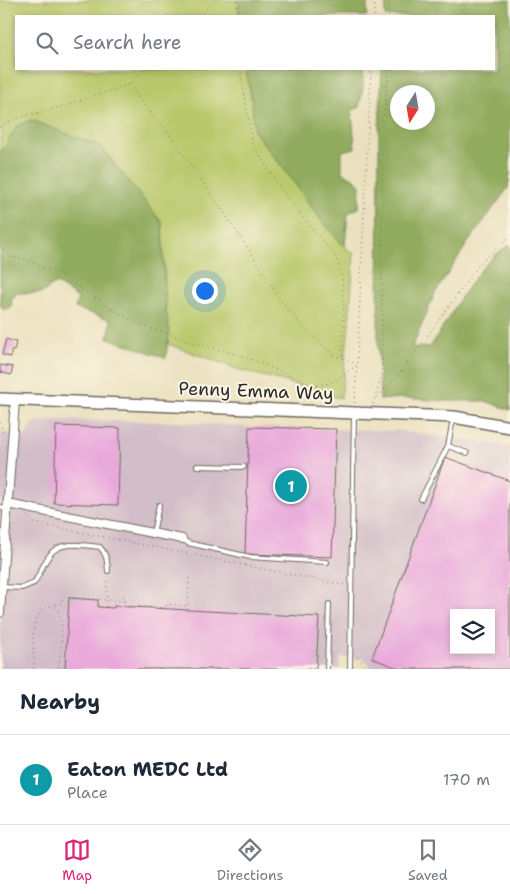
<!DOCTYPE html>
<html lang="en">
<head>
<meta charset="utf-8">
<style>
	:root { --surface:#fff; --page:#f2f2f3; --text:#1f2937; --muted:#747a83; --line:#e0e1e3; --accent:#db2777 }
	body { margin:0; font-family:"Shantell Sans",sans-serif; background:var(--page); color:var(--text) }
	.controls { position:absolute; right:15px; bottom:15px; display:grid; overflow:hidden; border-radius:0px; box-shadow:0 2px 8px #0003 }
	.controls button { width:45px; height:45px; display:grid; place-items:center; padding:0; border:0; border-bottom:1px solid var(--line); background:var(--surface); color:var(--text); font:25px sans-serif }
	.compass { position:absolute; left:390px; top:85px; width:45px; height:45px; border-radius:50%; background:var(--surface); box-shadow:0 2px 8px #0003; rotate:191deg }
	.you { position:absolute; left:204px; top:290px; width:18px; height:18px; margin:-12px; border:4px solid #fff; border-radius:50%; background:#1a73e8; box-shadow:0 0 0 8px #1a73e833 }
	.badge { display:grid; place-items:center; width:32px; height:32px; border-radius:50%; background:var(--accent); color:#fff; font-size:16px; font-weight:700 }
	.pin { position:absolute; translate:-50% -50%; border:2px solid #fff; box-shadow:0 1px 5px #0006 }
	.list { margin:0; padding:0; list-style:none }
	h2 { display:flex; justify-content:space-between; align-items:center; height:65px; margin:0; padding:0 20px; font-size:21px }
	h2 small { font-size:16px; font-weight:400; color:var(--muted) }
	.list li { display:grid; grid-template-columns:32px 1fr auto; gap:15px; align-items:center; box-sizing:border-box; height:90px; padding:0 20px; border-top:1px solid var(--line) }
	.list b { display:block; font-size:19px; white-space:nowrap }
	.list p { margin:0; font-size:16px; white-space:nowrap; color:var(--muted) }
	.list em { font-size:16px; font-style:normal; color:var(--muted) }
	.icon { flex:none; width:28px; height:28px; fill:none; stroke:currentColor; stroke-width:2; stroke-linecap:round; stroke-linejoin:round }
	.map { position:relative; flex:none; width:510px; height:669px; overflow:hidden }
	.search { position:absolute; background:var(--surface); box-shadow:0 2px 8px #0003; left:15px; right:15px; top:15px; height:55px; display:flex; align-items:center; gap:12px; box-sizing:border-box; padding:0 18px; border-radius:0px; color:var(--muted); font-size:19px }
	.sheet { height:155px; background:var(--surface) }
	nav { display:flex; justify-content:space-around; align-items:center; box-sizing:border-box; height:70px; border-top:1px solid var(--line); background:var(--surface); font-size:14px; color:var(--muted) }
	nav a { display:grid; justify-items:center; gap:2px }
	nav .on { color:var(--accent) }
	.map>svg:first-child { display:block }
</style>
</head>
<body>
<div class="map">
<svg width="510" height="669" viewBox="0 0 510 669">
	<rect width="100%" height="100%" fill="#fcf5e5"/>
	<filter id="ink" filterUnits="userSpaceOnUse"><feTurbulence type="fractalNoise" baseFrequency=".02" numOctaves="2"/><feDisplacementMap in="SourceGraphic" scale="10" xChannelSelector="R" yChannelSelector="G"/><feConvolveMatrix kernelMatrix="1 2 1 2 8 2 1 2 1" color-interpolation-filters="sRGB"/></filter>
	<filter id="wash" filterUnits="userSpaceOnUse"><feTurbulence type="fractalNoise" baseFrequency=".0096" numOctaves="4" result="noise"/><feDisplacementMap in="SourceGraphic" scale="20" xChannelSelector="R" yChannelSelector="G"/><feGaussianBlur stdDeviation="1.12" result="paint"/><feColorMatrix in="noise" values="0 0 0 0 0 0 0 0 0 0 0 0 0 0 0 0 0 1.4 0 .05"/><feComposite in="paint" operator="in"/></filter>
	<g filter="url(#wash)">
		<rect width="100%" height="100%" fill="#eae0bd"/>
		<path fill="#d2bdc8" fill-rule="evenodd" d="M 50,420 L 183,422 L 249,427 L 401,431 L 510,447 L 510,669 L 372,669 L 364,659 L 340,657 L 339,669 L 0,669 L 0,432 L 25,436 L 34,423 ZM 454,613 L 491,613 L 491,650 L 454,650 Z"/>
		<path fill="#b8c86b" stroke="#727a4b" d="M 0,0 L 238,0 L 240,16 L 16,16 L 16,69 L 246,69 L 252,102 L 254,131 L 294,182 L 321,220 L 345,247 L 354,254 L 349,326 L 341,398 L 318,393 L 283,381 L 243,371 L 168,344 L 162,223 L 100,146 L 4,147 L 0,155 Z"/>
		<path fill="#92ac5f" stroke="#5e6c45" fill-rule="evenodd" d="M 238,0 L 367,0 L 367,16 L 240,16 Z
			M 386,0 L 510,0 L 510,175 L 508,188 L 469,241 L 435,293 L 412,348 L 430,347 C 452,316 476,262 510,245 L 510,410 L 485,401 L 445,401 L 401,398 L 380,400 L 378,337 L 379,129 L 382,69 L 494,69 L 494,16 L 385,16 ZM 398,92 L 428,92 L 428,122 L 398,122 Z
			M 246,69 L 363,69 L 363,88 L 359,108 L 352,110 L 355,148 L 342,151 L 342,172 L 355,179 L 360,185 L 359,208 L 348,213 L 345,247 L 321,220 L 294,182 L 254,131 L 252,102 Z
			M 31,120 L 100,146 L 162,223 L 165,305 L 169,330 L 166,358 L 108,338 L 111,320 L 75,308 L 78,298 L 56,283 L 42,293 L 18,293 L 12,298 L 11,307 L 4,310 L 0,305 L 0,155 L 17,126 Z"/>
		<g id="blocks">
			<path fill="#e9aadb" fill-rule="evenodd" d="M 6,339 L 16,342 L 14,351 L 11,350 L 11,357 L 2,355 Z
				M 0,365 L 13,367 L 11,375 L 0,372 Z
				M 56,426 L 120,428 L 118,505 L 54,503 Z
				M 249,427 L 336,429 L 332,557 L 245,554 Z
				M 445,457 L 510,481 L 510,669 L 400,669 L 372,658 ZM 454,613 L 491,613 L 491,650 L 454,650 Z
				M 69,598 L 98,600 L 98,607 L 114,608 L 114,606 L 319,617 L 316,669 L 65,669 Z"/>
		</g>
	</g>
	<g filter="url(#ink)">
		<use href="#blocks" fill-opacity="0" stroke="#6e6a5e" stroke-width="1"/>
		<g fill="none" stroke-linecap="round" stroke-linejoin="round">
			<g stroke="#6e6a5e" stroke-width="6">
				<path id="lane" d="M 448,446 L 467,453
					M 197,466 L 244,467
					M 421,499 L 448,446 L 453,419
					M 0,507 L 7,510
					M 153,533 L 159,505
					M 182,539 L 188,543 L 250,557 L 327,562
					M 2,587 L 22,588 L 34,583 C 40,574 43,564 49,556 C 58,540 84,545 100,547 C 107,555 107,561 108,571
					M 327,669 L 329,604
					M 350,669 L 354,414"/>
			</g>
			<g stroke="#6e6a5e" stroke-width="10">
				<path id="street" d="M 8,504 L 182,539
					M 0,613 L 15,400"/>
			</g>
			<g stroke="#6e6a5e" stroke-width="14">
				<path id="secondary" d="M 0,399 L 454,417 L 510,427"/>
			</g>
			<path stroke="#6e6a5e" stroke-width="1" stroke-dasharray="1 4" stroke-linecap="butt" d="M 236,0 L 236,16
				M 199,16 L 216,0
				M 374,16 L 375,0
				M 389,16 L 389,0
				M 240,69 L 253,145 L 287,198 L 336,257 L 342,277 L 344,309 L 342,358
				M 130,84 L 139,100 L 167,131 L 194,169 L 250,251 L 281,301 L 303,327 L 323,346 L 337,356 L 356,364
				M 0,127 L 15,119 L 57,108 L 130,84 L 145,69
				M 0,256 L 21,258 L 59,274 L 120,314 L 141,325 L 202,345 L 243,356 L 313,385 C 331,387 343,375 357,365
				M 377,397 L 400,374 L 481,262 L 510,236
				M 355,403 L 371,69
				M 373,404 L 382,376 L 382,127 L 389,69
				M 0,422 L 4,435
				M 27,516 L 34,523 L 344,585
				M 124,601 L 124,606 L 167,608 L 167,604 L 188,606 L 189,574
				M 55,607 C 66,615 61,656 58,669
				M 106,607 L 107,578
				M 357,657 L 368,669
				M 34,669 C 34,647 28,626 44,608 L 62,603 L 62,597 L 124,601 L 123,593"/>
			<use href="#lane" stroke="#fff" stroke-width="4"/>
			<use href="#street" stroke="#fff" stroke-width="8"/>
			<use href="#secondary" stroke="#fff" stroke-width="11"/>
		</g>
	</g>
	<g text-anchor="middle" stroke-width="4" stroke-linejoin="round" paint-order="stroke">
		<g font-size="18" fill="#2b2b2b" stroke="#fcf5e5">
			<text transform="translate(256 391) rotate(2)" y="6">Penny Emma Way</text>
		</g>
	</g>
</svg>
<div class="controls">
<button><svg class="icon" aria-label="layers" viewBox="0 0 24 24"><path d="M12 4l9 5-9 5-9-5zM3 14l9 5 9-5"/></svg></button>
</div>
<svg class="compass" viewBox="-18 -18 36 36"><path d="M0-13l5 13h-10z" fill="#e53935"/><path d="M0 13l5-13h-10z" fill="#747a83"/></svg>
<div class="you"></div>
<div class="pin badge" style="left:291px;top:486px;background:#0f9aa8">1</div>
<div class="search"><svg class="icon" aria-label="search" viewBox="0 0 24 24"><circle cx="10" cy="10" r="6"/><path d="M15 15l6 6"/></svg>Search here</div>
</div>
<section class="sheet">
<h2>Nearby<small></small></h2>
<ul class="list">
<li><span class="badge" style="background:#0f9aa8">1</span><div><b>Eaton MEDC Ltd</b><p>Place</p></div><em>170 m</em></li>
</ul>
</section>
<nav>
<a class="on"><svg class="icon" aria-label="map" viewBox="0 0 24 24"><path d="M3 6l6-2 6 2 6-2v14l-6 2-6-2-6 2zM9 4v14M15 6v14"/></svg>Map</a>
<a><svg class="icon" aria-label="directions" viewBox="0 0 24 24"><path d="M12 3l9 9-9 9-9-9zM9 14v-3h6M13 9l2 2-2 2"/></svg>Directions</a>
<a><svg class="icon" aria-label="saved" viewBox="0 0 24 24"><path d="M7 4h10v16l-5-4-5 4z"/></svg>Saved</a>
</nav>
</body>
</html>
